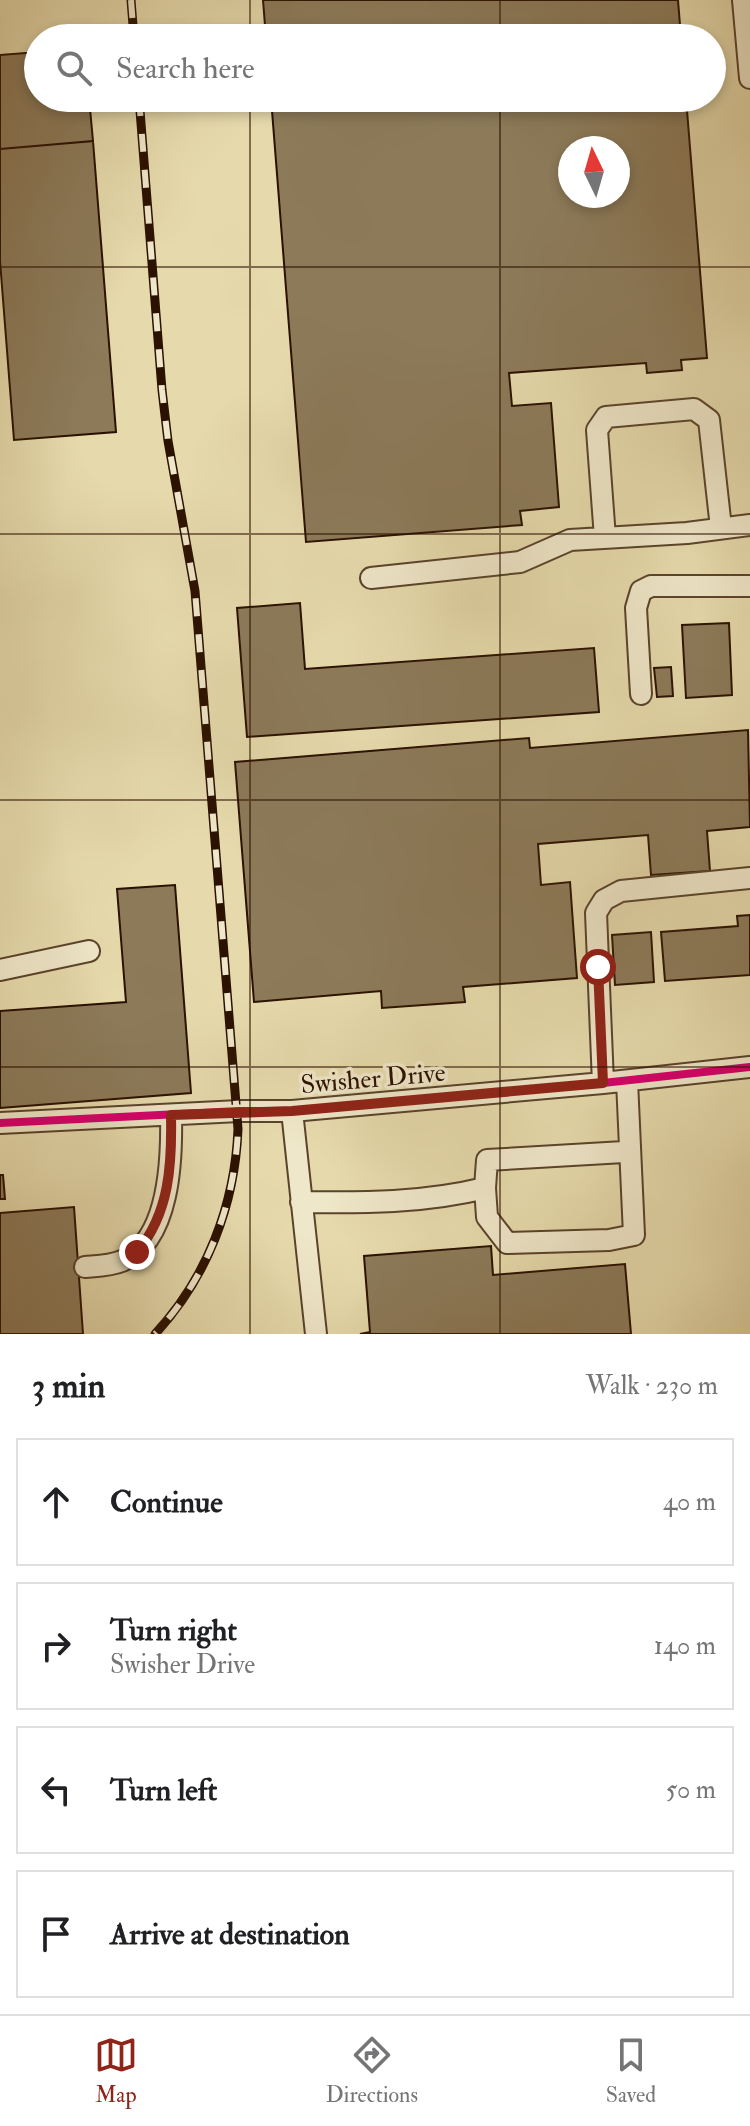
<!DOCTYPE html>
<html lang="en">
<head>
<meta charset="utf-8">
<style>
	:root { --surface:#fff; --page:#f6f6f6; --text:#202124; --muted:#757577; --line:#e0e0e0; --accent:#8f2418 }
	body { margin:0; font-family:"IM FELL Double Pica",serif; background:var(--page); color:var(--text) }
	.compass { position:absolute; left:558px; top:136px; width:72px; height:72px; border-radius:50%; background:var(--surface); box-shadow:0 4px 12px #0003; rotate:355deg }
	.stop { position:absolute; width:24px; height:24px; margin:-18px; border:6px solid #8f2418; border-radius:50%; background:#fff }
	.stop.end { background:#8f2418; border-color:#fff; box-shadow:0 2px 8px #0008 }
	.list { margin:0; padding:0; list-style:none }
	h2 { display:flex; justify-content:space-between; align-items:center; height:104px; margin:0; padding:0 32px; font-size:34px }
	h2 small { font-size:26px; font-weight:400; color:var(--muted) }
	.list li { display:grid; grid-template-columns:52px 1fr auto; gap:24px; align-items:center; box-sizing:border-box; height:128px; margin:0 16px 16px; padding:0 16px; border:2px solid var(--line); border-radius:0px }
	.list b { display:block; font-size:30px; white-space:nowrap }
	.list p { margin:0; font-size:26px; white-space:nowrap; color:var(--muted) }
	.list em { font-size:26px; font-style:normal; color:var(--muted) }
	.icon { flex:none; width:44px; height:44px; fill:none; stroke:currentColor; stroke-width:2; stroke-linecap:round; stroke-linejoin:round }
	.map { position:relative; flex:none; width:750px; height:1334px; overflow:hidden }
	.search { position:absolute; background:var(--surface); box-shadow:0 4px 12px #0003; left:24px; right:24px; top:24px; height:88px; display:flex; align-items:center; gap:20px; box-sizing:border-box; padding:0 28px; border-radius:44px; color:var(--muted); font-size:30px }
	.sheet { height:680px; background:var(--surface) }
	nav { display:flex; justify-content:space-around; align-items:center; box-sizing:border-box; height:112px; border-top:2px solid var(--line); background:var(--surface); font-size:22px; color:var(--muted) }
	nav a { display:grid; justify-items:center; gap:4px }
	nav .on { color:var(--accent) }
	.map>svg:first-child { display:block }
</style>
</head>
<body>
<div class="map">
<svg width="750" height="1334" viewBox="0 0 750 1334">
	<rect width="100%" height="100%" fill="#e6daac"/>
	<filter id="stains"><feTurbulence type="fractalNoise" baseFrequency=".0025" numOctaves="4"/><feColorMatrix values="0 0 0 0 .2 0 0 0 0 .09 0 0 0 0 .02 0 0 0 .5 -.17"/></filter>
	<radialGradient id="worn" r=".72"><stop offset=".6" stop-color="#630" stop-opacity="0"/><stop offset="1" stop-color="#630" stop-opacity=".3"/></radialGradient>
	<path fill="#8c7a59" stroke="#2b1100" stroke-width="2" fill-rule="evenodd" d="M 263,0 L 678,0 L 681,38 L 266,38 Z
		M 38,52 L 38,98 L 89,98 L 93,141 L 0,149 L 0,55 Z
		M 271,98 L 686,98 L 707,358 L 681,360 L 682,370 L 647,373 L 646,363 L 509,373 L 512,406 L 551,403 L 559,507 L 520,511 L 522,525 L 306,542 ZM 570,148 L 618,148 L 618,196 L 570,196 Z
		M 93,141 L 116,432 L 14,440 L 0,261 L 0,149 Z
		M 300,603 L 305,669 L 594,648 L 599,712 L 247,737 L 237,608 Z
		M 729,623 L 732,695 L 686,698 L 682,625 Z
		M 671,667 L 673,696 L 657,697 L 654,668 Z
		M 748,730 L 750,827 L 707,831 L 710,871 L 651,875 L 648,835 L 538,844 L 541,885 L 570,882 L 577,978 L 463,987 L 465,1002 L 382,1008 L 381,991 L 254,1002 L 235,762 L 529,738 L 530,748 Z
		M 175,885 L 191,1093 L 0,1108 L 0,1011 L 126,1002 L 117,889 Z
		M 750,915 L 750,975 L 665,981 L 661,932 L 738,926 L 737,916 Z
		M 651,932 L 654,982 L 615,985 L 612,935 Z
		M 0,1175 L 3,1175 L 5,1199 L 0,1199 Z
		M 74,1207 L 83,1334 L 0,1334 L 0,1213 Z
		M 491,1246 L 493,1275 L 625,1264 L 631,1334 L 360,1334 L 370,1332 L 364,1256 Z"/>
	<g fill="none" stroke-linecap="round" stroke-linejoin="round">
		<g stroke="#5a432b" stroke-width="24">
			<path id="minor" d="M 743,0 L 750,78
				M 605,538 L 597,430 L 606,417 L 694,409 L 709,420 L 721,528
				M 371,578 L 520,562 L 570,540 L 687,533 L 750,525
				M 641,694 L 636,608 L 641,591 L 651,586 L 750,586
				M 0,970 L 89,951
				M 603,1083 L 596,913 L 604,900 L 621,891 L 750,878
				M 292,1111 L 316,1334
				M 0,1123 L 239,1111 L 292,1111 L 603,1083 L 750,1067
				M 485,1188 L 487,1160 L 624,1152 L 630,1148
				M 301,1202 C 364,1203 424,1203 485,1188 L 487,1217 L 507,1243 L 609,1240 L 634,1235 L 627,1081
				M 85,1267 C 97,1266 110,1266 122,1261 C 170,1240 172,1159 171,1115"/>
		</g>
		<use href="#minor" stroke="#efe7c9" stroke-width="20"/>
		<g stroke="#2b1100" stroke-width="9">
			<path id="rail" d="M 131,0 L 134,38
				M 139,98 L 162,390 L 168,441 L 195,591 L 238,1129 C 235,1205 207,1278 155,1334"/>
		</g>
		<use href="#rail" stroke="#efe7c9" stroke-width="6" stroke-dasharray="18" stroke-linecap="butt"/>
		<g stroke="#efe7c9" stroke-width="13">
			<path id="cycleway" d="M 0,1123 L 239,1111 L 292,1111 L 603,1083 L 750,1067"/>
		</g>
		<use href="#cycleway" stroke="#d6006c" stroke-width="8"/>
	</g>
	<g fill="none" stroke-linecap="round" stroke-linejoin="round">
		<path stroke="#8f2418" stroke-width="10" d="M 137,1252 C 170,1213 172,1163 171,1115 L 292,1111 L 603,1083 L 598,967"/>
	</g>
	<path fill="none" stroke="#2b1100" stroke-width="2" stroke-opacity="0.55" d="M 250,0 L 250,38M 500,0 L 500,38M 250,98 L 250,1334M 500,98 L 500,1334M 0,267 L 750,267M 0,534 L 750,534M 0,800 L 750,800M 0,1067 L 750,1067"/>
	<g text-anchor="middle" stroke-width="7" stroke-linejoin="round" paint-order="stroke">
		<g font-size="26" fill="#2b1100" stroke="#efe7c9">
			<text transform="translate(373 1078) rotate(-5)" y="9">Swisher Drive</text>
		</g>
	</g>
	<rect width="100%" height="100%" filter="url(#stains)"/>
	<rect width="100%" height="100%" fill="url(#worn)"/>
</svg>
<svg class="compass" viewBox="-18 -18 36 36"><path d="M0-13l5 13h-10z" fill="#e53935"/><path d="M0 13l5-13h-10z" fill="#757577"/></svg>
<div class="stop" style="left:598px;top:967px"></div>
<div class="stop end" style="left:137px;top:1252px"></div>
<div class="search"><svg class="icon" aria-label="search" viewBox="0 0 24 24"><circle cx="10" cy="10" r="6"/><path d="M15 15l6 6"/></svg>Search here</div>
</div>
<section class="sheet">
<h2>3 min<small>Walk · 230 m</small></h2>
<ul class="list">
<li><svg class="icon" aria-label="ahead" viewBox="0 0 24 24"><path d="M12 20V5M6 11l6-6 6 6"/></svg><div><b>Continue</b></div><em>40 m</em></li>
<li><svg class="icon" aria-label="right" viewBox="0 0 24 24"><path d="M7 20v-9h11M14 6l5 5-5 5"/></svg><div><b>Turn right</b><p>Swisher Drive</p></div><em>140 m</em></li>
<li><svg class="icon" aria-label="left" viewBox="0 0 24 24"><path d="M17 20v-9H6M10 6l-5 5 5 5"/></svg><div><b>Turn left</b></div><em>50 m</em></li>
<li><svg class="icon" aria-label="arrive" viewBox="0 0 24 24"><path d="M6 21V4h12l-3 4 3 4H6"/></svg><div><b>Arrive at destination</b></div></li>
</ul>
</section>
<nav>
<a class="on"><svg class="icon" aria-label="map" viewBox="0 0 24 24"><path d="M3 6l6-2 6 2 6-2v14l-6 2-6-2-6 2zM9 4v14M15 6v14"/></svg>Map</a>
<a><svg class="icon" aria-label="directions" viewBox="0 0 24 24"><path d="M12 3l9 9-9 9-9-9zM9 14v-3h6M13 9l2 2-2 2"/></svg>Directions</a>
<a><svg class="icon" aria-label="saved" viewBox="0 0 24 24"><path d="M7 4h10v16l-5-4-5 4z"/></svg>Saved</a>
</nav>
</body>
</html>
